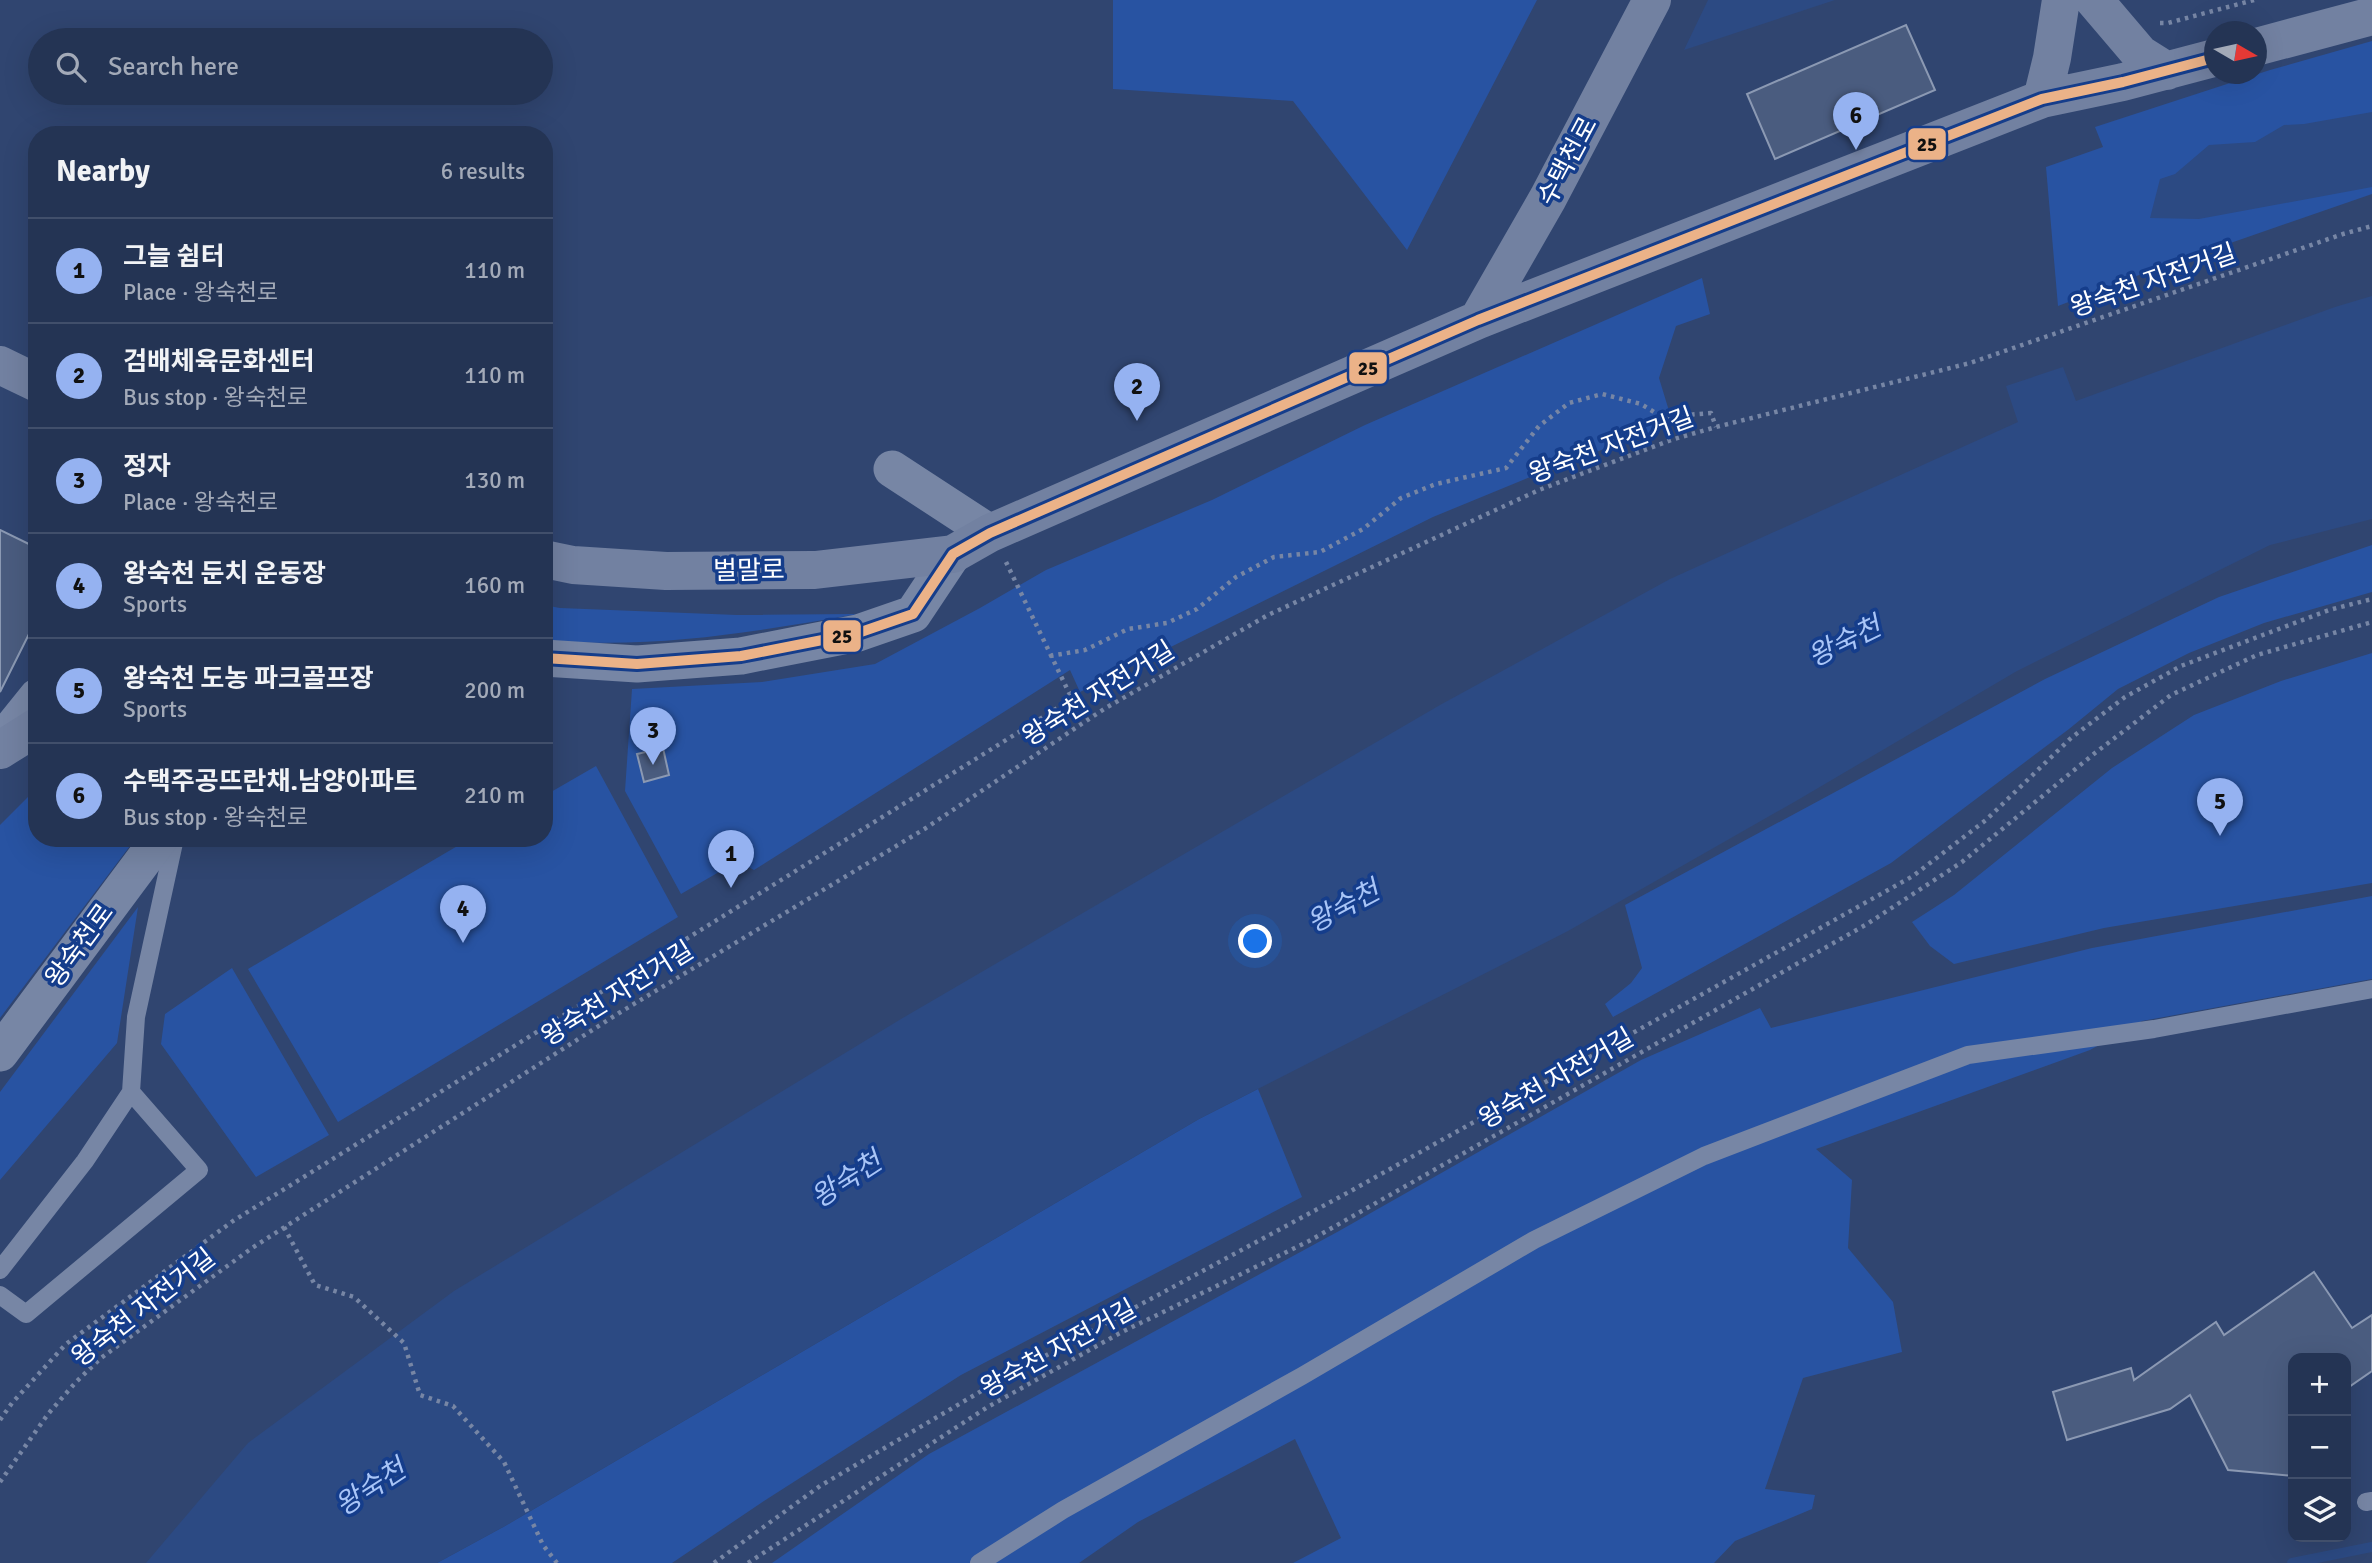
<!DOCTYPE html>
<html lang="en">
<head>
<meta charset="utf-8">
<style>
	:root { --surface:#243454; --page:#303f5e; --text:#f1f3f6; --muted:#a3aab8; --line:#414f6b; --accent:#95b2f1 }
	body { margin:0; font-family:Signika,"Noto Sans KR",sans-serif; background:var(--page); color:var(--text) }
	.controls { position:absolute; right:21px; bottom:21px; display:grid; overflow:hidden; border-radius:14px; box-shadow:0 7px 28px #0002 }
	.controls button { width:63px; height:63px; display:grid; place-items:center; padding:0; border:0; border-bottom:2px solid var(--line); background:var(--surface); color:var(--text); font:35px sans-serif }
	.compass { position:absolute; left:2204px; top:21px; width:63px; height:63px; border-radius:50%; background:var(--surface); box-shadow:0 7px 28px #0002; rotate:99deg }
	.you { position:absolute; left:1256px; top:942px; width:24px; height:24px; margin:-18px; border:5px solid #fff; border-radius:50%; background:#1a73e8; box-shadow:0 0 0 10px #1a73e833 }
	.badge { display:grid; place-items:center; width:46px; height:46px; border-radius:50%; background:var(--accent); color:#111; font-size:23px; font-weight:700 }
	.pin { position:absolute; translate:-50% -58px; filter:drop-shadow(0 2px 4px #0008) }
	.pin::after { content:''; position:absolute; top:37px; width:24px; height:21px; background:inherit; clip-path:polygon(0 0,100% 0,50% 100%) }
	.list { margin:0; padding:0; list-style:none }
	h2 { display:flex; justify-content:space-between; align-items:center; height:91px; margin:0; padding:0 28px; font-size:30px }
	h2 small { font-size:23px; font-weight:400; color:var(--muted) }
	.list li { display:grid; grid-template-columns:46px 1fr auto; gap:21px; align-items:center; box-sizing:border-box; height:105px; padding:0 28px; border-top:2px solid var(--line) }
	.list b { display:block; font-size:26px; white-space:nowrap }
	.list p { margin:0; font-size:23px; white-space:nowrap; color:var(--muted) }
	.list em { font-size:23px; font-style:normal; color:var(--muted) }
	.icon { flex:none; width:38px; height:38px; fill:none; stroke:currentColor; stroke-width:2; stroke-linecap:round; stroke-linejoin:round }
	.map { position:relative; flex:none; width:2372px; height:1563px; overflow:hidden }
	.search { position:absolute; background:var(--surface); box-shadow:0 7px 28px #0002; left:28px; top:28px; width:525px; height:77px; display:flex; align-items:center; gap:18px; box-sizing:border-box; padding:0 24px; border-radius:38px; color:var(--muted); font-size:26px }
	.panel { position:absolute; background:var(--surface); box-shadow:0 7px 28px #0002; left:28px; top:126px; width:525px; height:721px; border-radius:28px }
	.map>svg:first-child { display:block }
</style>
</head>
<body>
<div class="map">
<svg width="2372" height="1563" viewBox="0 0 2372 1563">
	<rect width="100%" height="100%" fill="#304570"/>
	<path fill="#2853a2" d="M 1113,0 L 1537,0 L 1407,250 L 1293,101 L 1113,89 Z
		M 2372,41 L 2372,194 L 2147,272 L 2058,306 L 2046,167 L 2103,147 L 2095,127 L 2270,70 Z
		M 1702,278 L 1710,314 L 1676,326 L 1659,378 L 1673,424 L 1552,468 L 1433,517 L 1080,692 L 1070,670 L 754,870 L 738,861 L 681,894 L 625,791 L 632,689 L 762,682 L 875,664 L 980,608 L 1046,570 L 1212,500 L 1365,425 Z
		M 2372,545 L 2372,592 L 2264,623 L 2189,653 L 2118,689 L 2069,729 L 1891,863 L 1613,1017 L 1605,1004 L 1631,983 L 1642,968 L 1625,905 L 2045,679 L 2219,597 Z
		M 544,605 L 560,608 L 737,615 L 858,614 C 754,632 650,650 544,640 Z
		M 2372,653 L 2372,883 L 2104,928 L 1954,964 L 1930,946 L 1912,922 L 1954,895 L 2112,768 L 2194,715 L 2281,681 Z
		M 596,766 L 678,917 L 338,1122 L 248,969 L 471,838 L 544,838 L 544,796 Z
		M 37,788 L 37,838 L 136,838 L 0,1018 L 0,825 Z
		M 2372,896 L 2372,979 L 2142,1021 L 2090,1050 L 1816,1149 L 1852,1180 L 1848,1248 L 1893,1302 L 1902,1352 L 1803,1378 L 1765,1489 L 1815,1495 L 1812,1509 L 1735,1541 L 1714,1563 L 1293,1563 L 1341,1538 L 1295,1439 L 1138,1522 L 1079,1563 L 772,1563 L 929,1454 L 1339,1231 L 1641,1060 L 1760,1008 L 1771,1028 L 2092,948 Z
		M 138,907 L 117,1043 L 0,1180 L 0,1092 Z
		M 232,968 L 329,1135 L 256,1177 L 161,1044 L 165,1014 Z
		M 1258,1089 L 1302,1197 L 961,1375 L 761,1503 L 672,1563 L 437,1563 L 505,1526 L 1199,1119 Z"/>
	<path fill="#2c4a83" d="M 1708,0 L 1835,0 L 1684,50 Z
		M 2372,112 L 2372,187 L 2199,219 L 2150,218 L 2160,179 L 2175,174 L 2209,145 L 2255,142 L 2284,125 L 2304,124 Z
		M 2372,296 L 2372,519 L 2270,545 L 2017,671 L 1796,801 L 1568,931 L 1199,1119 L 505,1526 L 437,1563 L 146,1563 L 248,1443 L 454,1291 L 901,1019 L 1440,705 L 1670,579 L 2018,422 L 2006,386 L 2063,367 L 2076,401 L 2335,307 Z"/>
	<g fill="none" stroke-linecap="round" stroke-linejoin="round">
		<path stroke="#2c4a83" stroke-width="10" d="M 2292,1563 L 2372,1547"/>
	</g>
	<path fill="#4a5c7f" stroke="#8b99b3" stroke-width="2" d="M 1906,25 L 1935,90 L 1775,159 L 1747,94 Z
		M 0,530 L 37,548 L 37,618 L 0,692 Z
		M 663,748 L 669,775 L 644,782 L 637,754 Z
		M 2314,1272 L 2352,1328 L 2372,1315 L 2372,1371 L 2346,1389 L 2346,1358 L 2293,1358 L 2293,1476 L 2228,1470 L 2190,1395 L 2170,1409 L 2067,1440 L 2053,1392 L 2131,1368 L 2134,1380 L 2216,1322 L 2224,1335 Z"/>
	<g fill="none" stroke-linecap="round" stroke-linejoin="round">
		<path stroke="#7786a5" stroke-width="4.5" stroke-dasharray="3.5 5" stroke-linecap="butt" d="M 2160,23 L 2168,23 L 2254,0
			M 1050,656 L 1085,650 L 1128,629 L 1167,623 L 1197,609 L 1236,577 L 1274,557 L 1320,552 L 1363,529 L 1401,498 L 1436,484 L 1506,468 L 1539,426 L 1569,403 L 1602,394 L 1641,404 L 1662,417 L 1711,413 L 1716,427
			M 284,1227 L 315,1285 L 354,1297 L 404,1343 L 420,1395 L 453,1406 L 504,1462 L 543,1545 L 557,1563
			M 0,1420 L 12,1403 L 66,1344 L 233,1221 L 1072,699 L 1006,562
			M 0,1482 L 48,1414 L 76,1382 L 101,1358 L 252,1248 L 619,1013 L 926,828 L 1104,709 L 1268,615 L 1539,490 L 1671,440 L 1716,427 L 1970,363 L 2343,234 L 2372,226
			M 714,1563 L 820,1486 L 995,1383 L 1349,1192 L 1913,876 L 1986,820 L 2071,738 L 2125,697 L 2181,666 L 2329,610 L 2372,599
			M 748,1563 L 986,1408 L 1120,1333 L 1309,1241 L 1867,924 L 1962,862 L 2095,753 L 2171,695 L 2257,655 L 2372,622"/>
		<path stroke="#7786a5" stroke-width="18" d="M 0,1270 L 85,1161 L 131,1092 L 136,1017 L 175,838
			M 0,1295 L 26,1314 L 199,1170 L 131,1092
			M 2366,1502 L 2372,1501
			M 979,1563 L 1063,1510 L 1302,1376 L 1534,1240 L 1704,1156 L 1968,1055 L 2154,1029 L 2372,989"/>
		<path stroke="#7786a5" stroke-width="37" d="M 892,469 L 990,533
			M 544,658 L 637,664 L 741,656 L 858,633 L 913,614 L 953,554
			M 0,743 L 37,697
			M 0,1053 L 160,838"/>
		<path stroke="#7281a1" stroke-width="38" d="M 2094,0 L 2140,54 L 2167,71
			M 2256,47 L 2372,16
			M 2042,99 L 2052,58 L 2061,0
			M 1478,320 L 1548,198 L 1652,0
			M 0,365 L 37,383
			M 544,559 L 573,565 L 666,571 L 815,570 L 953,554 L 990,533 L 1478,320 L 2042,99 L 2123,82 L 2214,58
			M 0,750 L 37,727"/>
		<g stroke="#153d8b" stroke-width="16">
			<path id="bus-1" d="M 544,658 L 637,664 L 741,656 L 858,633 L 913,614 L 953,554 L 990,533 L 1478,320 L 2042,99 L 2123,82 L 2214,58"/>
		</g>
		<use href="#bus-1" stroke="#ebb288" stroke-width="10"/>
	</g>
	<g text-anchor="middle" stroke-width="7" stroke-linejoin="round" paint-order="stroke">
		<g font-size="26" fill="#fff" stroke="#153d8b">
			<text transform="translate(1567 161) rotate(-62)" y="9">수택천로</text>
			<text transform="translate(2153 280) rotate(-19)" y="9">왕숙천 자전거길</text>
			<text transform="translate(1611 445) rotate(-20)" y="9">왕숙천 자전거길</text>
			<text transform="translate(749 570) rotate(-1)" y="9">벌말로</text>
			<text transform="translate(1098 693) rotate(-32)" y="9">왕숙천 자전거길</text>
			<text transform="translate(79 945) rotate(-54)" y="9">왕숙천로</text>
			<text transform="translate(617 993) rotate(-32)" y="9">왕숙천 자전거길</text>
			<text transform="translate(1556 1078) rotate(-30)" y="9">왕숙천 자전거길</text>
			<text transform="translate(143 1307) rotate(-38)" y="9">왕숙천 자전거길</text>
			<text transform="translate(1058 1348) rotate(-29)" y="9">왕숙천 자전거길</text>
		</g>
		<g font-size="28" font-style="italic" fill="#a9c5f7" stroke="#153d8b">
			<text transform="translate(1844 641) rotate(-26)" y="10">왕숙천</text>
			<text transform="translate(1343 906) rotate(-28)" y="10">왕숙천</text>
			<text transform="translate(846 1179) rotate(-33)" y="10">왕숙천</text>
			<text transform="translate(370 1487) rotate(-33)" y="10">왕숙천</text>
		</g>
	</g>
	<g stroke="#153d8b" stroke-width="2.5">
		<rect x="1907" y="127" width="40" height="34" rx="7" fill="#ebb288"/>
		<rect x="1348" y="351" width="40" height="34" rx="7" fill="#ebb288"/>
		<rect x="822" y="619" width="40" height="34" rx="7" fill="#ebb288"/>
	</g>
	<g font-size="19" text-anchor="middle" font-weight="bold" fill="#111">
		<text x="1927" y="151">25</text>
		<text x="1368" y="375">25</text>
		<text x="842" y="643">25</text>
	</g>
</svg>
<div class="controls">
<button>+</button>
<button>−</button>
<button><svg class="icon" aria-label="layers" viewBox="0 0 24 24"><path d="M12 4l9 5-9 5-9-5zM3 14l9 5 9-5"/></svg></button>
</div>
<svg class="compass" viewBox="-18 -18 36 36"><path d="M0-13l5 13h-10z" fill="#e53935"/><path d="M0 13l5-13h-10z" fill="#a3aab8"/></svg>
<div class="you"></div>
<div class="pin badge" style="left:731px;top:888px">1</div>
<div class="pin badge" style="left:1137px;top:421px">2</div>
<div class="pin badge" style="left:653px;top:765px">3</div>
<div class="pin badge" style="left:463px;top:943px">4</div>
<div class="pin badge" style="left:2220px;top:836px">5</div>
<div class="pin badge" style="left:1856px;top:150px">6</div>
<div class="search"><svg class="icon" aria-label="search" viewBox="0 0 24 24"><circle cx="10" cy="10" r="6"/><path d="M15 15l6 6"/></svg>Search here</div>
<section class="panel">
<h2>Nearby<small>6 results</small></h2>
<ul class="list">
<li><span class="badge">1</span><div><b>그늘 쉼터</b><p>Place · 왕숙천로</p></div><em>110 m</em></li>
<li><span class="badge">2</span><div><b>검배체육문화센터</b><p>Bus stop · 왕숙천로</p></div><em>110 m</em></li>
<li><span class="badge">3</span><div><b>정자</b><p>Place · 왕숙천로</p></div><em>130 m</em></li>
<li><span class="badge">4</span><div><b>왕숙천 둔치 운동장</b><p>Sports</p></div><em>160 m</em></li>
<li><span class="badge">5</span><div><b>왕숙천 도농 파크골프장</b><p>Sports</p></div><em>200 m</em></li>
<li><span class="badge">6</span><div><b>수택주공뜨란채.남양아파트</b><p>Bus stop · 왕숙천로</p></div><em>210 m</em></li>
</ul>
</section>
</div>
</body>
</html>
